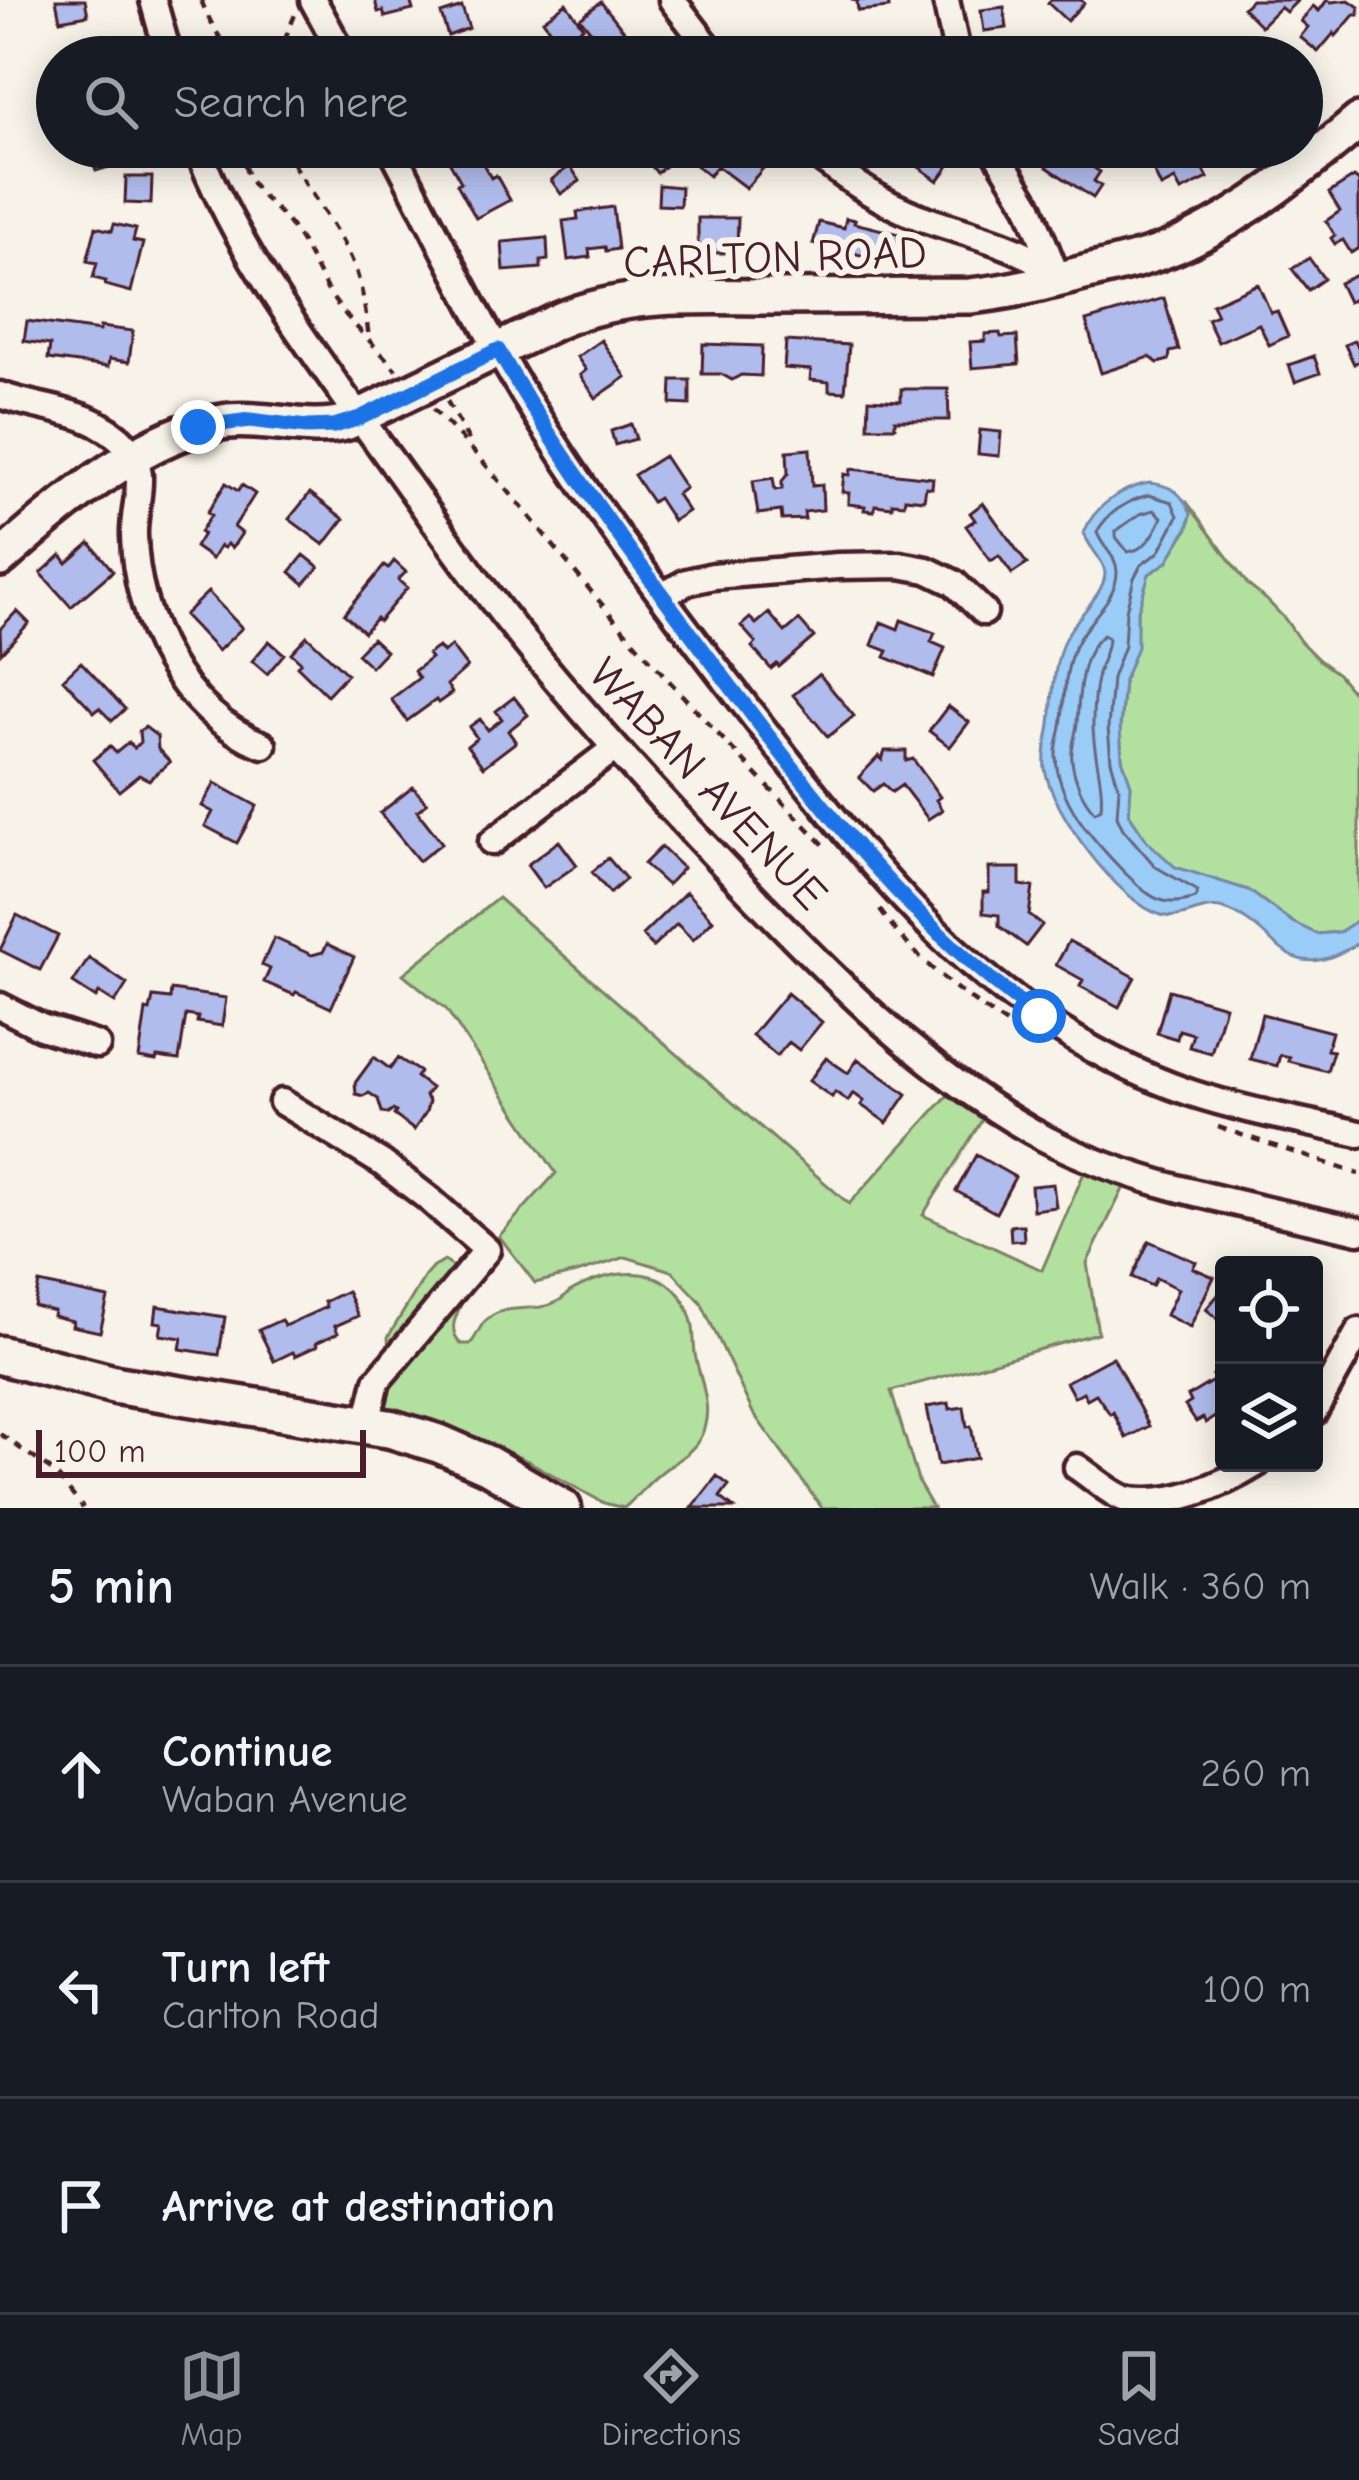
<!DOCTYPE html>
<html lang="en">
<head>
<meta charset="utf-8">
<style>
	:root { --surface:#171b24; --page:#20242c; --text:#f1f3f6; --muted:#9ea1a6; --line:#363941; --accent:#8c9099 }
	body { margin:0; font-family:"Comic Neue",sans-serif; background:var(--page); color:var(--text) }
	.controls { position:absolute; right:36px; bottom:36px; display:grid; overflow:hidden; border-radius:12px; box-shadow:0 6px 30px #0003 }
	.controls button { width:108px; height:108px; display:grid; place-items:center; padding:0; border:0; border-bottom:3px solid var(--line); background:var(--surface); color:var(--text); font:60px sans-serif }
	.scale { position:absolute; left:36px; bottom:30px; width:330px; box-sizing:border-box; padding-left:12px; border:6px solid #4a1f2b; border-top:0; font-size:33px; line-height:42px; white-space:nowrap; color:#4a1f2b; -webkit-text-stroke:9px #f7f3e8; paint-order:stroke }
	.stop { position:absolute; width:36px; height:36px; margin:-27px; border:9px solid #1a73e8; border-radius:50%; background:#fff }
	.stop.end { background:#1a73e8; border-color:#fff; box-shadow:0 3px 12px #0008 }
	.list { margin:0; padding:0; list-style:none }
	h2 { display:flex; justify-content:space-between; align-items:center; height:156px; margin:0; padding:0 48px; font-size:51px }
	h2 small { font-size:39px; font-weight:400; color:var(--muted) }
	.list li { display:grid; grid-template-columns:78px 1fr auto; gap:36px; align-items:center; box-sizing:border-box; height:216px; padding:0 48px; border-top:3px solid var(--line) }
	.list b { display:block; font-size:45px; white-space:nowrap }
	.list p { margin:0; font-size:39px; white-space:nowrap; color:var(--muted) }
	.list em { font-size:39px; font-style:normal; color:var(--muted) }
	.icon { flex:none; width:66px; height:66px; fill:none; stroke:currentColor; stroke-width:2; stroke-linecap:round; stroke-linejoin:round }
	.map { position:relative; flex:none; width:1359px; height:1508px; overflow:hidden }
	.search { position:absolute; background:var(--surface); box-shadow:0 6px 30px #0003; left:36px; right:36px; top:36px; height:132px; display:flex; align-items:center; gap:30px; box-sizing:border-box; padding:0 42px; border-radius:66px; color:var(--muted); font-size:45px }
	.sheet { height:804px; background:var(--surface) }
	nav { display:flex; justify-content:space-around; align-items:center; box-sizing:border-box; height:168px; border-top:3px solid var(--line); background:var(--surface); font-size:33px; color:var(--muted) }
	nav a { display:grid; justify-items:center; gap:6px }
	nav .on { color:var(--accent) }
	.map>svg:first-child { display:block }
</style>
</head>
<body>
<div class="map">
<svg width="1359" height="1508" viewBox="0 0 1359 1508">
	<rect width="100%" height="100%" fill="#f7f3e8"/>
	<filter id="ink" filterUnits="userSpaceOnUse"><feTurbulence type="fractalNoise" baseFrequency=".00833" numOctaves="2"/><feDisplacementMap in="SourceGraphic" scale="24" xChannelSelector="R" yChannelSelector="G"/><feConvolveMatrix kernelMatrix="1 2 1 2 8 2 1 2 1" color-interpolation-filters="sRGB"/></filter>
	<g filter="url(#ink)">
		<path fill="#b1e09f" stroke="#7e8065" stroke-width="3" d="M 1186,501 L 1248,585 L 1267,600 L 1285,619 L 1300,641 L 1319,660 L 1338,674 L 1359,700 L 1359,919 L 1340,932 L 1317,934 L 1292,922 L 1248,890 L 1175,867 L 1148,843 L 1129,814 L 1131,785 L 1122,759 L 1120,729 L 1124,680 L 1136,647 L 1137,614 L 1146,582 L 1149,574 L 1167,562 L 1188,528 L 1191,514 Z
			M 498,898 L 849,1204 L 949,1094 L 984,1117 L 923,1215 L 1042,1270 L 1084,1173 L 1124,1187 L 1087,1263 L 1098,1333 L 891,1391 L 919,1484 L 933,1508 L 822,1508 L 753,1413 L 701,1302 L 672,1271 L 626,1257 L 580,1272 L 535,1283 L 499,1236 L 556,1173 L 446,1009 L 403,974 Z
			M 445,1261 C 493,1296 434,1315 461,1344 L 470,1344 C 477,1337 479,1327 485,1321 C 505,1301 534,1314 556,1302 C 562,1300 566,1294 571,1291 C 615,1266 677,1261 692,1322 C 695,1333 693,1347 696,1359 C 702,1386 715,1412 699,1440 C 690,1455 670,1464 657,1476 C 645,1486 636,1498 624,1508 L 604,1503 L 530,1462 L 472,1436 L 443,1425 L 388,1413 L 386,1404 L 397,1368 L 389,1352 L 388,1337 L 425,1276 L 433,1267 Z"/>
		<path fill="#99cdf7" stroke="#7987a5" stroke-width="3" d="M 1149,483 C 1171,485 1183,493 1191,514 L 1188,527 L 1167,562 L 1149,574 L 1137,614 L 1137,647 L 1124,680 L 1120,728 L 1122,759 L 1131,785 L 1129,814 L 1148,842 L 1175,867 L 1248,890 L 1292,922 L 1317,934 L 1340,932 L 1359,919 L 1359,942 C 1283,993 1279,926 1224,909 C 1202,902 1183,922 1161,915 C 1119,903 1052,812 1045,769 C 1043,752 1048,740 1050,724 C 1053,697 1053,668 1063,643 C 1071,621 1105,595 1105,573 C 1105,561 1088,547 1084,533 C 1093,507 1121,488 1149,483 Z"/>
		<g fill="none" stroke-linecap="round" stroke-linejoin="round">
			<path stroke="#6a657d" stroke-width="3" d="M 1149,495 L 1172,502 L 1178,516 L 1159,552 L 1141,565 L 1134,578 L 1126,611 L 1124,646 L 1112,678 L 1108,728 L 1111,761 L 1119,788 L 1117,816 L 1123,829 L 1156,867 L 1198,891 L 1195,898 C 1161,910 1148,895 1124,872 C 1094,841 1055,799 1056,753 C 1056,744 1060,735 1061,726 C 1065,699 1064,669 1076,644 C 1087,621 1117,599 1117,572 C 1117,555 1101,547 1097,532 C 1107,513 1128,500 1149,495 Z
				M 1154,510 L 1162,517 C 1156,533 1145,550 1128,552 L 1116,537 L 1116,531 L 1140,514 Z
				M 1103,635 L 1108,638 C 1108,651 1101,661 1098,674 C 1094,690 1093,707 1093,722 C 1092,752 1104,780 1101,808 L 1095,812 C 1083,800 1074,779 1072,761 C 1070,748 1076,736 1077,723 C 1079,695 1080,653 1103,635 Z"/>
		</g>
		<path fill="#b0bcec" stroke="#4a1f2b" stroke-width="3" d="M 56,0 L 85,0 L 88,15 L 60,20 Z
			M 416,0 L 411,3 L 413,10 L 385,17 L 383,11 L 378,12 L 375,0 Z
			M 851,0 L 888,0 L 889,8 L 858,11 L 857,1 Z
			M 1051,0 L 1081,0 L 1084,3 L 1067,21 L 1048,3 Z
			M 1251,0 L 1298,0 L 1286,12 L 1280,7 L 1261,26 L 1243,8 Z
			M 1327,0 L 1331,2 L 1349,0 L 1359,7 L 1359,15 L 1354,15 L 1336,36 L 1334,33 L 1318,52 L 1300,37 L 1308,27 L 1301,21 L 1313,6 L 1319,11 Z
			M 601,2 L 625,32 L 604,48 L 580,18 Z
			M 566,3 L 583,27 L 560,44 L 543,20 Z
			M 462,7 L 469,28 L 448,36 L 441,14 Z
			M 1004,7 L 1007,28 L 984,31 L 981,10 Z
			M 819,48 L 829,57 L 792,57 L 797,51 L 804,57 L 809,51 L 814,54 Z
			M 88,147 L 132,147 L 136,159 L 96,171 Z
			M 453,147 L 496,147 L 499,152 L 482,162 L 491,178 L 496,175 L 510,200 L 476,218 L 457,184 L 461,182 L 444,152 Z
			M 652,147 L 667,147 L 675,157 L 657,173 L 643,155 Z
			M 707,147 L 720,147 L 725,152 L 729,147 L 744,147 L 766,165 L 746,188 L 717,166 L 709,176 L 693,163 Z
			M 922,147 L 930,147 L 951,163 L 938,181 L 916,165 L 922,157 L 918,153 Z
			M 1060,147 L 1094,147 L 1098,149 L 1088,164 L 1100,172 L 1094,181 L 1101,186 L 1093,198 L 1047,167 Z
			M 1142,147 L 1192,147 L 1208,178 L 1181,191 L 1175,180 L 1161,187 Z
			M 570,166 L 580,181 L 561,194 L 551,180 Z
			M 126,177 L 152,177 L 151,204 L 125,203 Z
			M 1354,177 L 1359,181 L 1359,248 L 1351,253 L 1343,240 L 1335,244 L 1331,238 L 1335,235 L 1326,221 L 1340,211 L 1329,193 Z
			M 659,185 L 681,187 L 680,206 L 658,205 Z
			M 613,207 L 618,249 L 606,251 L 605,247 L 589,249 L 590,257 L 568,260 L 563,221 L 578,219 L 577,212 Z
			M 698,218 L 738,218 L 737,247 L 724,247 L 724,253 L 712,253 L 712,246 L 698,246 Z
			M 846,218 L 855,220 L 854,223 L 903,235 L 897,256 L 869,249 L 867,257 L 854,253 L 852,259 L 834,254 L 835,249 L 813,244 L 819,222 L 844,228 Z
			M 114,224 L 136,229 L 133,241 L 143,243 L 131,292 L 105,285 L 106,281 L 93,278 L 97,263 L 87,261 L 96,227 L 112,231 Z
			M 547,238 L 548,260 L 541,261 L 541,268 L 504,271 L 502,242 Z
			M 1309,258 L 1324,279 L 1308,290 L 1292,269 Z
			M 1359,274 L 1359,297 L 1348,302 L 1339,283 Z
			M 1258,284 L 1271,313 L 1277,311 L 1288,336 L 1269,345 L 1259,324 L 1218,342 L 1207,319 L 1217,315 L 1212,304 Z
			M 1164,298 L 1179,350 L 1170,352 L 1169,360 L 1158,363 L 1150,357 L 1101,373 L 1086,321 Z
			M 27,321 L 100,331 L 100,327 L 133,331 L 129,362 L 109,359 L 108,367 L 48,359 L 50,345 L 24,341 Z
			M 1000,333 L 1001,337 L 1017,336 L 1019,364 L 972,368 L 970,342 L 985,341 L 985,334 Z
			M 601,340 L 626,377 L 596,398 L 580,375 L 586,370 L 577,357 Z
			M 1355,340 L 1359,349 L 1359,361 L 1354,364 L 1345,345 Z
			M 786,341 L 849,345 L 845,392 L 829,391 L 829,382 L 810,380 L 811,370 L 784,368 Z
			M 703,344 L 762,346 L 761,376 L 741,375 L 732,380 L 721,374 L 702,374 Z
			M 1314,356 L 1320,373 L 1295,382 L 1289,365 Z
			M 672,380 L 690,380 L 690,405 L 671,404 Z
			M 901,389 L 948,389 L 949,420 L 895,420 L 895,427 L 868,427 L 869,399 L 901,401 Z
			M 631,424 L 636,439 L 615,445 L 611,431 Z
			M 980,430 L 1001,432 L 999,456 L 978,454 Z
			M 810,449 L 812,486 L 822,485 L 823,510 L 804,512 L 805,519 L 782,520 L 781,511 L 758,514 L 753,481 L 773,478 L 775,490 L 782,489 L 782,481 L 788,474 L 787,451 Z
			M 664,456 L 685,488 L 677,494 L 688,511 L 673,521 L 658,498 L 652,502 L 634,475 Z
			M 851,469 L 933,478 L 932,488 L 926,487 L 924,500 L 905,498 L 904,504 L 892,503 L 892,507 L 875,505 L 874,511 L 864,510 L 865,506 L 848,504 L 849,493 L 842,492 L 844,474 L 850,475 Z
			M 226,483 L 238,491 L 242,485 L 255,494 L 234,527 L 242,533 L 232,548 L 227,544 L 224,548 L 220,546 L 212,559 L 195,547 L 203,534 L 200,532 L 211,515 L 207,513 Z
			M 310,493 L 344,519 L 324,545 L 289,519 Z
			M 983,503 L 1027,564 L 1012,574 L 999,556 L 991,561 L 966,526 L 975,520 L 970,513 Z
			M 90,543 L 113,571 L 71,607 L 41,573 L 61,555 L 67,563 Z
			M 304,555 L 319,567 L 304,584 L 290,572 Z
			M 394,561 L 406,572 L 398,580 L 407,588 L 379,621 L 376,618 L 364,632 L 344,614 L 384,566 L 388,569 Z
			M 208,592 L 242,628 L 218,651 L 184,615 Z
			M 17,611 L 29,623 L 1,653 L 0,629 Z
			M 769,613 L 785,632 L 799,620 L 814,637 L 779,667 L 777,664 L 771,669 L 752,647 L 756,643 L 741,626 L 750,618 L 756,624 Z
			M 901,620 L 935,633 L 931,642 L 945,648 L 933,677 L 885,657 L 888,651 L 872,645 L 881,622 L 898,629 Z
			M 307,636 L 347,674 L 327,695 L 297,666 L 301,662 L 291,653 Z
			M 372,638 L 386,651 L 371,667 L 357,654 Z
			M 269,641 L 284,654 L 267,674 L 252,661 Z
			M 451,646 L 467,667 L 447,685 L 452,693 L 438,703 L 436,700 L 407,721 L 391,699 L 419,678 L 414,671 L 431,658 L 428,654 L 438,647 L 443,653 Z
			M 81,662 L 125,709 L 112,721 L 99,708 L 94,712 L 63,679 Z
			M 819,674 L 854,716 L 828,737 L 793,695 Z
			M 514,697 L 528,715 L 508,731 L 516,742 L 483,767 L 467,746 L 477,738 L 469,727 L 480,719 L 488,730 L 502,719 L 496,711 Z
			M 948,706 L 969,722 L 950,747 L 929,731 Z
			M 145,727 L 157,736 L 158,749 L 170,762 L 149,780 L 139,775 L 119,791 L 93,760 L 110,746 L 116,753 L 129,742 L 134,748 L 140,742 L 139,731 Z
			M 885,751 L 906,751 L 906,761 L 913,759 L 940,797 L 936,800 L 942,810 L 928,819 L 902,785 L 892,792 L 883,784 L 873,791 L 859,777 L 879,756 L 882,760 Z
			M 215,783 L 257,806 L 237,843 L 205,826 L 213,812 L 202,806 Z
			M 413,787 L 427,803 L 417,811 L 442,843 L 419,861 L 380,813 Z
			M 559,841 L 577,865 L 544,888 L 527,865 Z
			M 661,847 L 683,868 L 667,885 L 644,864 Z
			M 608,858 L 626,879 L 610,893 L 592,872 Z
			M 989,868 L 1020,868 L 1020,885 L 1033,887 L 1029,915 L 1042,925 L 1026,946 L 999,926 L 999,915 L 983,913 L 983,892 L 989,892 Z
			M 686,892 L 713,920 L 693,940 L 677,924 L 653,947 L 642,935 Z
			M 17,915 L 58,936 L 40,970 L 0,950 Z
			M 274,938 L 312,955 L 323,952 L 327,944 L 354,957 L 331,1008 L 296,992 L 294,995 L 264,982 L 270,969 L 262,965 Z
			M 1069,941 L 1135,977 L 1119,1007 L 1080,986 L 1083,980 L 1056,965 Z
			M 89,958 L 127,984 L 115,1003 L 99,993 L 96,998 L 73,983 Z
			M 171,990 L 226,998 L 222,1026 L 197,1022 L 198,1017 L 186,1015 L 179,1060 L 157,1057 L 156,1061 L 139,1058 L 146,1010 L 150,1011 L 153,997 L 170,999 Z
			M 1169,990 L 1225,1006 L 1211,1053 L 1189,1047 L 1193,1034 L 1179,1030 L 1177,1039 L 1157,1033 Z
			M 787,993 L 822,1022 L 799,1050 L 789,1042 L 777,1056 L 752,1035 Z
			M 1262,1014 L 1332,1032 L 1327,1050 L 1333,1051 L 1327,1071 L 1288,1061 L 1289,1057 L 1280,1055 L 1277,1066 L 1250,1059 Z
			M 374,1057 L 390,1069 L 398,1058 L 420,1072 L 416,1077 L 431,1088 L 425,1096 L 429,1101 L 426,1112 L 414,1130 L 394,1115 L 396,1112 L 393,1110 L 388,1114 L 382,1112 L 378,1099 L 369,1093 L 364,1096 L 356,1094 L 355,1083 Z
			M 826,1058 L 848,1073 L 858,1059 L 907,1094 L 887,1123 L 861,1105 L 864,1101 L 853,1093 L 848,1101 L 835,1092 L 832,1097 L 809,1081 Z
			M 976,1155 L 1015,1177 L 996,1213 L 956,1191 Z
			M 1053,1184 L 1056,1207 L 1033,1210 L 1031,1186 Z
			M 1017,1225 L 1023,1225 L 1024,1240 L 1011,1241 L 1010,1226 Z
			M 1149,1241 L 1196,1262 L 1193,1268 L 1214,1277 L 1190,1327 L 1166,1315 L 1178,1289 L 1156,1278 L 1152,1286 L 1132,1277 Z
			M 39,1283 L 108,1298 L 100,1332 L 72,1326 L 73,1321 L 53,1316 L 54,1311 L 34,1306 Z
			M 1224,1288 L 1224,1324 L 1206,1309 Z
			M 347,1291 L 358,1316 L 335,1326 L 338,1333 L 316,1343 L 317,1346 L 295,1356 L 293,1352 L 274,1361 L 259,1330 L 281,1320 L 284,1326 L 326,1307 L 324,1302 Z
			M 157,1306 L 225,1317 L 219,1355 L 180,1349 L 182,1338 L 160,1335 L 162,1323 L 155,1322 Z
			M 1113,1357 L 1149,1426 L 1126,1438 L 1113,1412 L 1110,1414 L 1096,1394 L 1087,1399 L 1083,1392 L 1074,1397 L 1066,1382 Z
			M 1222,1370 L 1224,1411 L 1206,1423 L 1203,1418 L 1196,1422 L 1185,1406 L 1191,1402 L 1188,1396 L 1216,1379 L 1213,1376 Z
			M 949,1403 L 950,1409 L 964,1407 L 967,1427 L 971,1426 L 977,1458 L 938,1465 L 927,1407 Z
			M 717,1476 L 729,1485 L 720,1497 L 734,1508 L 692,1508 Z"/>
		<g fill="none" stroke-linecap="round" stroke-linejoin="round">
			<g stroke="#4a1f2b" stroke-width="33">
				<path id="minor" d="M 153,0 L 169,57
					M 313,0 L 344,57
					M 672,0 L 716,57
					M 946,0 L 958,57
					M 197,147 C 241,260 316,356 386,454 C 427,510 466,568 509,622 C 586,719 670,810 756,899 C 840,986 924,1070 1031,1131 C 1128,1186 1251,1205 1359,1231
					M 391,147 C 435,230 475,315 524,395 C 600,519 690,635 779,749 C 856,846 933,946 1038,1015 C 1084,1047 1138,1075 1191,1093 C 1246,1111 1303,1121 1359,1134
					M 806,147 C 838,172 870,196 907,212 C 951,232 1029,242 1058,280
					M 993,147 L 1029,206 L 1057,277
					M 0,395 C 44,411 94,409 127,446 C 150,472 133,504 134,535 C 135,618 182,715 263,745
					M 662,596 L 687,582 L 713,576 L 838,566 L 900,565 L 927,570 L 954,583 L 984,612
					M 492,842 L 615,748
					M 0,1006 L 41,1027 L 97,1045
					M 282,1102 L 382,1163 L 429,1199 L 487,1250 L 377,1381 L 367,1423
					M 1314,1412 L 1359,1331
					M 1077,1467 C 1092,1477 1108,1492 1125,1499 C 1170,1508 1221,1486 1258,1463"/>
			</g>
			<g stroke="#4a1f2b" stroke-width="42">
				<path id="tertiary" d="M 0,559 C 62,505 144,432 228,421 C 269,417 308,433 348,422 L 560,320 C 627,291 701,297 773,297 C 839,297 905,296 970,296 C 1010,292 1049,282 1088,272 C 1121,264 1154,257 1185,242 C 1250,211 1305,167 1359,121"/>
			</g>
			<g stroke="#4a1f2b" stroke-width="45">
				<path id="secondary" d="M 0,1355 L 116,1385 L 391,1429 L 440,1444 L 488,1465 L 562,1508"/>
			</g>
			<path stroke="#4a1f2b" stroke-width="4.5" stroke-dasharray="9 9" stroke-linecap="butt" d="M 201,0 C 211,24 219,42 240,57
				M 278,57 L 296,12
				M 247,147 C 235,182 272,201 290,225 C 306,245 315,269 328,291 C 346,320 375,344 396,370
				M 284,147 C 303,185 330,217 349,254 C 362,280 365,309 369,338
				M 447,401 L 471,444
				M 433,409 C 492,467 542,533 595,596 C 668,683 747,765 826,847
				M 880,910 C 919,965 964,996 1019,1032
				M 1218,1127 L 1359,1174
				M 0,1434 L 54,1472 L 83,1508"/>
			<use href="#minor" stroke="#f7f3e8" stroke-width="24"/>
			<use href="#tertiary" stroke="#f7f3e8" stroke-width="33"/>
			<use href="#secondary" stroke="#f7f3e8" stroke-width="36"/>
		</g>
	</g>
	<g fill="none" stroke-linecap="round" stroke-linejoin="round" filter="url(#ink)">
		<path stroke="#1a73e8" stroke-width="15" d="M 198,427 L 250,420 L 307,427 L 334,426 L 360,418 L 498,350 C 564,465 643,570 722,675 C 816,799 911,927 1039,1016"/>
	</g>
	<g text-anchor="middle" stroke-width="12" stroke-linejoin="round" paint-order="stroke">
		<g font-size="45" fill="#4a1f2b" stroke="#f7f3e8">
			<text transform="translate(775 256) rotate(-2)" y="16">CARLTON ROAD</text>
			<text transform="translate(709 783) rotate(47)" y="16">WABAN AVENUE</text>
		</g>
	</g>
</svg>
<div class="controls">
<button><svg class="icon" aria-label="locate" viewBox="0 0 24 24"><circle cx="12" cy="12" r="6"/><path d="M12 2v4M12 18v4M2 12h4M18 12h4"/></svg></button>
<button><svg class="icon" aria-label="layers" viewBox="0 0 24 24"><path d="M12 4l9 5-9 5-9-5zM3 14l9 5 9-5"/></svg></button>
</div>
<div class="scale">100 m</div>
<div class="stop" style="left:1039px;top:1016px"></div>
<div class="stop end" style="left:198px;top:427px"></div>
<div class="search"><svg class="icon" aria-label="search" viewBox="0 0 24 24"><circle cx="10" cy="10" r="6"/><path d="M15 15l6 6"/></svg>Search here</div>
</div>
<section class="sheet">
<h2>5 min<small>Walk · 360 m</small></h2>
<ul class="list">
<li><svg class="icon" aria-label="ahead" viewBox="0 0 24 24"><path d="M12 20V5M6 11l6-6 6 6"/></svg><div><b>Continue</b><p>Waban Avenue</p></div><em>260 m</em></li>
<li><svg class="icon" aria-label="left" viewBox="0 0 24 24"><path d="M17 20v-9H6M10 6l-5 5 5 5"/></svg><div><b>Turn left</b><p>Carlton Road</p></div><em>100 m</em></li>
<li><svg class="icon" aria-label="arrive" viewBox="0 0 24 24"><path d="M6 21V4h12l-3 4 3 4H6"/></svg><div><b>Arrive at destination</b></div></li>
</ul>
</section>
<nav>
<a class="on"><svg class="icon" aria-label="map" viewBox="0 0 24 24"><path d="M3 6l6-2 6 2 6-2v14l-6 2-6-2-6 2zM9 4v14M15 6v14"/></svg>Map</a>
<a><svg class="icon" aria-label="directions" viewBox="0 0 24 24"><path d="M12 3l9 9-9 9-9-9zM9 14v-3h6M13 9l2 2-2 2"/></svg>Directions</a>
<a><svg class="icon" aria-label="saved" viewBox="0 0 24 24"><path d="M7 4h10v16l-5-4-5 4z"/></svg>Saved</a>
</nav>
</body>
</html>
